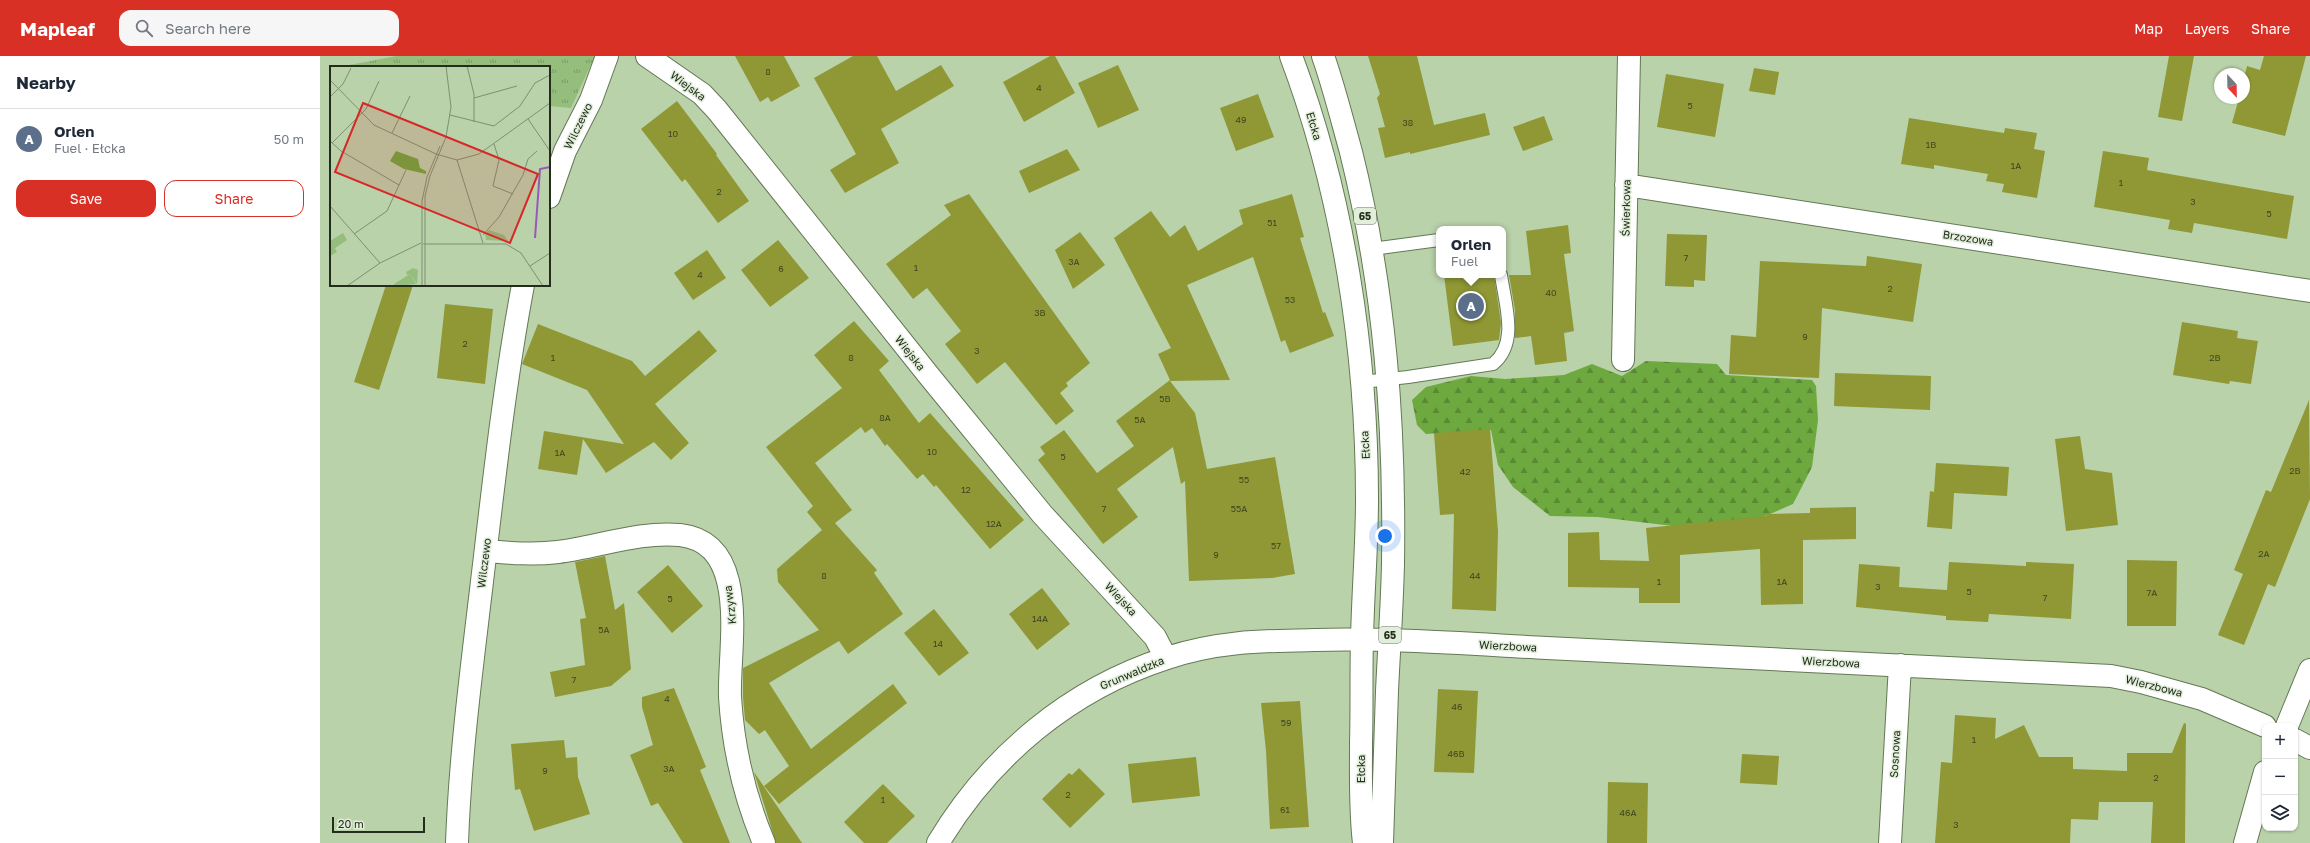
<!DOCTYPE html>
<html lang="en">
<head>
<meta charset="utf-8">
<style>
	:root { --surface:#fff; --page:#f6f6f7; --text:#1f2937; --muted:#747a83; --line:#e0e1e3; --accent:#d93025 }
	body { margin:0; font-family:"Golos Text",sans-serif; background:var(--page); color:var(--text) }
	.controls { position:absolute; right:12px; bottom:12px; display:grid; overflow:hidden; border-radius:8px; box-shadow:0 1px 3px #0004 }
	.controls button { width:36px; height:36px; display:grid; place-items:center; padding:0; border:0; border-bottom:1px solid var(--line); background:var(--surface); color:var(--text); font:20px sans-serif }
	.compass { position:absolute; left:1894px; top:12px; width:36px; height:36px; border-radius:50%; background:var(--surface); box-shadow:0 1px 3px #0004; rotate:158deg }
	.scale { position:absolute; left:12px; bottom:10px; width:93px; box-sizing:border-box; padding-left:4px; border:2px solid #232c1d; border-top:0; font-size:11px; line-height:14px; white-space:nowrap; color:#232c1d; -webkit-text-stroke:3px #e1eeda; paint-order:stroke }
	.you { position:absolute; left:1065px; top:480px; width:14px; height:14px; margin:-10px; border:3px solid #fff; border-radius:50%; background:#1a73e8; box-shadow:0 0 0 6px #1a73e833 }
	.badge { display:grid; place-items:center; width:26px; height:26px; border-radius:50%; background:var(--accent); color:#fff; font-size:13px; font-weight:700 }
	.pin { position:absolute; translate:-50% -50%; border:2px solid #fff; box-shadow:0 1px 4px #0006 }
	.popup { position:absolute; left:1116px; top:170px; width:70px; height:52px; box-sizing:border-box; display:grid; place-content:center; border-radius:8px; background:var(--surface); filter:drop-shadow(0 1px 3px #0005); font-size:13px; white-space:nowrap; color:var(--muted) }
	.popup b { font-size:15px; color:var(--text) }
	.popup::after { content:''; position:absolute; left:50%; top:100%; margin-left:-8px; border:8px solid transparent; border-top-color:var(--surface) }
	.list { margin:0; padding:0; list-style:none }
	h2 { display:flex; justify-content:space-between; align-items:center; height:52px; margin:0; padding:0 16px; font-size:17px }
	h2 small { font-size:13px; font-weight:400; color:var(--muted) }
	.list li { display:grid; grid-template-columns:26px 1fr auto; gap:12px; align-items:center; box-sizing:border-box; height:60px; padding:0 16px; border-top:1px solid var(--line) }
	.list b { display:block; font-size:15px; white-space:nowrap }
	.list p { margin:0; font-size:13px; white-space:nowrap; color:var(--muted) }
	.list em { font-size:13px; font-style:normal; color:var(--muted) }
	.actions { display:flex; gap:8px; padding:12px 16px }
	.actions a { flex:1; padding:9px 0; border:1px solid var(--accent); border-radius:12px; text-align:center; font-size:14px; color:var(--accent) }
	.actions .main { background:var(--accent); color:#fff }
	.icon { flex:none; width:22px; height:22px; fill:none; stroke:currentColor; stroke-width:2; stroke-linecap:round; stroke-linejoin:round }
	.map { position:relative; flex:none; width:1990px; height:787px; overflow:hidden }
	header { display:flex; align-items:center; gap:24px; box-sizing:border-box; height:56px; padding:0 20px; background:var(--accent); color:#fff }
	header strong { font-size:19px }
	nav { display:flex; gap:22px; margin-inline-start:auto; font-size:14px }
	.search { width:280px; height:36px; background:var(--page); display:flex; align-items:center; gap:10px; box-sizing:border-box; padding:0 14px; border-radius:12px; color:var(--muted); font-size:15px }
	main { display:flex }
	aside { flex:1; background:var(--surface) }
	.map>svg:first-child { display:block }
</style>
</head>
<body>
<header>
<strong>Mapleaf</strong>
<div class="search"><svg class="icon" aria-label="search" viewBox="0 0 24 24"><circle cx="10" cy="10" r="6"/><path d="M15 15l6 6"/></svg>Search here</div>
<nav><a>Map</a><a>Layers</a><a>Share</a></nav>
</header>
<main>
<aside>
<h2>Nearby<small></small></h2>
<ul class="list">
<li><span class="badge" style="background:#5c6f8a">A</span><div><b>Orlen</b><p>Fuel · Ełcka</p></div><em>50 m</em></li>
</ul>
<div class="actions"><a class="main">Save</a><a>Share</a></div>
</aside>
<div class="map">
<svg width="1990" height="787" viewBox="0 0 1990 787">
	<defs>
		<pattern id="grass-tufts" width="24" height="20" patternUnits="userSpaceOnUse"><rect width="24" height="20" fill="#95be7c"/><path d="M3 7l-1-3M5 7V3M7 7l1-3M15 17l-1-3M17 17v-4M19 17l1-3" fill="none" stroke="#799b65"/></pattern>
		<pattern id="forest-firs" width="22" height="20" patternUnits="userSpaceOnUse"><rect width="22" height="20" fill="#6da93e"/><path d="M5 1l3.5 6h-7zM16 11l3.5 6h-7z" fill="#598a33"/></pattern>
	</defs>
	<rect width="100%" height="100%" fill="#b9d2aa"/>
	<path fill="url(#grass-tufts)" d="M 77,0 L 275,0 L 251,52 L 229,50 L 229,11 L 33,11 L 29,9 Z"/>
	<path fill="url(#forest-firs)" d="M 1326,305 L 1397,308 L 1406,319 L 1492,324 L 1496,330 L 1498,364 L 1492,411 L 1473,448 L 1427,468 L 1353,470 L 1278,461 L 1230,460 L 1193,431 L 1178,409 L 1171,374 L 1106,378 L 1097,369 L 1092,344 L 1106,331 L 1151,320 L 1185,323 L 1244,319 L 1272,308 L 1302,320 Z"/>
	<path fill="#8f9834" d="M 415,0 L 464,0 L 480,30 L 451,46 L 448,41 L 440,46 Z
		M 533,0 L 557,0 L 576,35 L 621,9 L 634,30 L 561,73 L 579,107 L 525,137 L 510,114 L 536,98 L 494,22 Z
		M 730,0 L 735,0 L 755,37 L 704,66 L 683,26 Z
		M 1048,0 L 1097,0 L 1114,69 L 1165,57 L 1170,79 L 1090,98 L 1090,96 L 1065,102 L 1058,72 L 1065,71 L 1057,42 L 1060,38 Z
		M 1849,0 L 1874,0 L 1862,65 L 1838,61 Z
		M 1944,0 L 1986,0 L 1965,80 L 1912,67 L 1919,42 L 1924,42 L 1924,22 L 1927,10 L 1940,14 Z
		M 798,9 L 819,54 L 778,72 L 758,27 Z
		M 1434,12 L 1459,16 L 1455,39 L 1429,35 Z
		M 1346,18 L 1404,28 L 1395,81 L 1337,71 Z
		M 938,38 L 954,81 L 916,95 L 900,52 Z
		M 357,45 L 397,98 L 396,99 L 429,145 L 398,167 L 365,123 L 362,126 L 321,73 Z
		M 1224,60 L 1233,84 L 1203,95 L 1193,71 Z
		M 1589,62 L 1684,77 L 1685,72 L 1717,77 L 1714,93 L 1725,95 L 1717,142 L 1682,136 L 1684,128 L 1666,125 L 1668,118 L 1614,109 L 1614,113 L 1581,108 Z
		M 747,93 L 760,114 L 709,137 L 699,115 Z
		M 1783,95 L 1829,102 L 1827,114 L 1974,140 L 1967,183 L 1874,167 L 1872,177 L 1848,173 L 1850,164 L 1774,151 Z
		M 649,138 L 770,307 L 746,327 L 748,330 L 740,337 L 754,355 L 736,369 L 685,306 L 657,328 L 625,288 L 641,275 L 607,232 L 593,243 L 566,208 L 631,159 L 624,149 Z
		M 972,138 L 984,181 L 980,182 L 1003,257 L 1005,256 L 1014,280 L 970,297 L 965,284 L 961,286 L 933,201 L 867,229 L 910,324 L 850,325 L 875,357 L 887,413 L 955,401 L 975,518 L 952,522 L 869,525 L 865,425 L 861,428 L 853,391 L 797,433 L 818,461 L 783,488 L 718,404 L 725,398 L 720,391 L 744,374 L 777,417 L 814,390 L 796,365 L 850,324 L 838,298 L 851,292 L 794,182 L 831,155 L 850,181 L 865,169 L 878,195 L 923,168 L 919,154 Z
		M 1248,169 L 1251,197 L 1244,198 L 1254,275 L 1244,277 L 1247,305 L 1215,309 L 1211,280 L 1195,282 L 1195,254 L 1189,219 L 1211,219 L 1206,175 Z
		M 760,176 L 785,209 L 753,233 L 735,194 Z
		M 1347,178 L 1387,179 L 1385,225 L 1374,224 L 1374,231 L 1345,230 Z
		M 458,184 L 489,222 L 450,251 L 421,214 Z
		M 387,194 L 406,222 L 373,244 L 354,217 Z
		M 1547,200 L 1602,208 L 1593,266 L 1502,252 L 1499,322 L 1409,318 L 1411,279 L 1436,281 L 1440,205 L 1546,210 Z
		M 1124,219 L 1174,219 L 1181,267 L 1179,284 L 1133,290 Z
		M 66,229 L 93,229 L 59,334 L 34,326 Z
		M 125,248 L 173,253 L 165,328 L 117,322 Z
		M 534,265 L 569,305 L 559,314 L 599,367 L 610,357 L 704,464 L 670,493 L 616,429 L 614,431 L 603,418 L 597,423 L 567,388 L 565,390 L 552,372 L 545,377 L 541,371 L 495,407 L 532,454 L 515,467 L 557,514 L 554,517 L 583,558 L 528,598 L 519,585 L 449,627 L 491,693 L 573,628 L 587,647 L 459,748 L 444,730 L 469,710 L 445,674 L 439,678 L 425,664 L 423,641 L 423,612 L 499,574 L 458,526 L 457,513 L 502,474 L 487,456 L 493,450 L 446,391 L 522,332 L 494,299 Z
		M 1862,266 L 1918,275 L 1917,282 L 1938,285 L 1931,328 L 1910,325 L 1909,328 L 1853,319 Z
		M 218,268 L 312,305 L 325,320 L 379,274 L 397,295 L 335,348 L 369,387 L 351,404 L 334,386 L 286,417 L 263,383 L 257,419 L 218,413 L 224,375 L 304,388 L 267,334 L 202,308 Z
		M 1515,317 L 1611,320 L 1610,354 L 1514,350 Z
		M 1989,344 L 1990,443 L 1955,531 L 1948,528 L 1924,589 L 1898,579 L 1923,518 L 1914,514 L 1946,434 L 1951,436 Z
		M 1170,373 L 1178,475 L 1176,555 L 1132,553 L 1134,458 L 1120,459 L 1114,377 Z
		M 1760,380 L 1765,413 L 1792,417 L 1798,469 L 1746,475 L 1735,383 Z
		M 1616,407 L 1689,411 L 1687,440 L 1634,437 L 1632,473 L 1607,471 L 1610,435 L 1614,436 Z
		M 1536,451 L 1536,483 L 1483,484 L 1483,548 L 1441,549 L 1440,493 L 1360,499 L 1360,547 L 1319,547 L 1319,532 L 1248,531 L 1248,477 L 1279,476 L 1280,504 L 1329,505 L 1326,472 L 1447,460 L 1447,458 L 1490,457 L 1490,452 Z
		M 285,500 L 295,554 L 304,547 L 311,613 L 291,630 L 235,641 L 230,616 L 265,609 L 260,563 L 266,562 L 255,506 Z
		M 1807,504 L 1857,505 L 1856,570 L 1807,570 Z
		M 1629,506 L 1706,510 L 1706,506 L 1754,508 L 1751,563 L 1669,558 L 1668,566 L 1626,564 L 1626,560 L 1536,551 L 1539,508 L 1580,511 L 1579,531 L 1627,534 Z
		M 348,509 L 383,550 L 352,577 L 317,536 Z
		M 722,532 L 750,568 L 717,594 L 689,558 Z
		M 614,553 L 649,597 L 619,620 L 584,577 Z
		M 354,632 L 386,711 L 380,714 L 410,787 L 363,787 L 338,747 L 331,750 L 310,699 L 333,689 L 322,651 L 322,641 Z
		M 1118,633 L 1158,635 L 1154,717 L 1114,716 Z
		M 980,645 L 989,771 L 950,773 L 946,695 L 941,647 Z
		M 1635,659 L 1676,662 L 1675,683 L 1704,669 L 1719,701 L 1753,701 L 1753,713 L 1807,715 L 1807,697 L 1852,697 L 1864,667 L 1866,668 L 1865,787 L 1831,787 L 1833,746 L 1779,746 L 1778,764 L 1751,763 L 1750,787 L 1615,787 L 1621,706 L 1632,707 Z
		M 244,684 L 246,702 L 257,701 L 258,721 L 270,758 L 214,775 L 200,733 L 195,734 L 191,688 Z
		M 1422,698 L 1459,700 L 1457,729 L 1420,727 Z
		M 876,701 L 880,740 L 812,747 L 808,708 Z
		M 759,712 L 785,738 L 750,772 L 722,743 L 749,717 L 752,719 Z
		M 434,716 L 482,787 L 456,787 Z
		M 1288,726 L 1328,727 L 1327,787 L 1287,787 Z
		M 563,728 L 595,760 L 567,787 L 544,787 L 524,766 Z"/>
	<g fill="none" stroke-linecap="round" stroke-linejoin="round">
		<g stroke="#637955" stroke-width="14">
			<path id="lane" d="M 1052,193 L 1119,184
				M 1042,326 L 1088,321 L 1173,308 C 1199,287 1185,248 1181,219"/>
		</g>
		<g stroke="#637955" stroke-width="24">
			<path id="street" d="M 327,0 L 382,38 L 397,54 L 610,321 L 722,458 L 835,581 L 846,602
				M 1306,129 L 1990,235
				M 229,141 L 245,95 L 271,44 L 287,0
				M 1303,304 L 1309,0
				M 166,495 C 190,497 214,499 238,496 C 278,491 320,475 360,479 C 432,487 408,593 410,641 C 413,690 425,742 444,787
				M 1967,670 L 1990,614
				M 1975,684 L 1990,692
				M 137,787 C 140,702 151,618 161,534 C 173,433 184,330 203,229
				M 618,787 C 670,700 750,633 847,602 C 898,585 942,585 995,584 C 1073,582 1150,588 1227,592 C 1415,601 1603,610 1791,620 L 1821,626 L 1882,643 L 1945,670
				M 1570,787 L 1580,609
				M 1925,787 L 1945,716"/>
		</g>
		<g stroke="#637955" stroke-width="24">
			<path id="primary" d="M 971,0 C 1023,138 1047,296 1047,443 C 1047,490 1043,536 1042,583 C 1041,618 1042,652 1041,687 C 1041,720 1040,754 1044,787
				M 1003,0 C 1014,31 1022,64 1031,96 C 1065,233 1075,366 1073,508 C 1072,550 1069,593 1067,635 C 1065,686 1064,736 1062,787"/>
		</g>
		<use href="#lane" stroke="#fff" stroke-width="12"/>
		<use href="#street" stroke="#fff" stroke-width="22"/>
		<use href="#primary" stroke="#fff" stroke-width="22"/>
	</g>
	<g text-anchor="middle" stroke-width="3" stroke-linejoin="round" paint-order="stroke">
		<g font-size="9" fill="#3e4723">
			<text x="448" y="19">8</text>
			<text x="719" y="35">4</text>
			<text x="1370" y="53">5</text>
			<text x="921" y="67">49</text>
			<text x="1088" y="70">38</text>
			<text x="353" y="81">10</text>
			<text x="1611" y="92">1B</text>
			<text x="1696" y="113">1A</text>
			<text x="1801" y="130">1</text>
			<text x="399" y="139">2</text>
			<text x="1873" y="149">3</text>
			<text x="1949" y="161">5</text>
			<text x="952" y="170">51</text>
			<text x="1366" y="205">7</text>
			<text x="754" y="209">3A</text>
			<text x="596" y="215">1</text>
			<text x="461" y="216">6</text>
			<text x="380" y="222">4</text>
			<text x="1570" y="236">2</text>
			<text x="1231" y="240">40</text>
			<text x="970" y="247">53</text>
			<text x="720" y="260">3B</text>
			<text x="1485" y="284">9</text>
			<text x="145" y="291">2</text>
			<text x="657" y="298">3</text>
			<text x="233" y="305">1</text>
			<text x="531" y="305">8</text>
			<text x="1895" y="305">2B</text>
			<text x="845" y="346">5B</text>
			<text x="565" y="365">8A</text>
			<text x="820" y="367">5A</text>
			<text x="612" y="399">10</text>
			<text x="240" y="400">1A</text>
			<text x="743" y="404">5</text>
			<text x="1975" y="418">2B</text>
			<text x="1145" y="419">42</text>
			<text x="924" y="427">55</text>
			<text x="646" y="437">12</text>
			<text x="784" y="456">7</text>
			<text x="919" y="456">55A</text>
			<text x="674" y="471">12A</text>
			<text x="956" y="493">57</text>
			<text x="1944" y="501">2A</text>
			<text x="896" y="502">9</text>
			<text x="504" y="523">8</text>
			<text x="1155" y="523">44</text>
			<text x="1339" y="529">1</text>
			<text x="1462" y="529">1A</text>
			<text x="1558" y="534">3</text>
			<text x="1649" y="539">5</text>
			<text x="1832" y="540">7A</text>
			<text x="1725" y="545">7</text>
			<text x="350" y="546">5</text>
			<text x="720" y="566">14A</text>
			<text x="284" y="577">5A</text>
			<text x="618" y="591">14</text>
			<text x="254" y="627">7</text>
			<text x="347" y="646">4</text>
			<text x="1137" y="654">46</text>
			<text x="966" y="670">59</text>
			<text x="1654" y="687">1</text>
			<text x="1136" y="701">46B</text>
			<text x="349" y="716">3A</text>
			<text x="225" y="718">9</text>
			<text x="1836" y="725">2</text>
			<text x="748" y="742">2</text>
			<text x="563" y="747">1</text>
			<text x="965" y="757">61</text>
			<text x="1308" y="760">46A</text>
			<text x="1636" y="772">3</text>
		</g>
		<g fill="#e1eeda" stroke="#5c6656" stroke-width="1">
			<rect x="1034" y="152" width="22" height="16" rx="3"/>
			<rect x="1059" y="571" width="22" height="16" rx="3"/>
		</g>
		<g font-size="10" font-weight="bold" fill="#232c1d">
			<text x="1045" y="164">65</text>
			<text x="1070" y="583">65</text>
		</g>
		<g font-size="11" fill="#232c1d" stroke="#e1eeda">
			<text transform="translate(368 30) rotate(37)" y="4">Wiejska</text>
			<text transform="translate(258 70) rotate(-64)" y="4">Wilczewo</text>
			<text transform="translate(994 70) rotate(73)" y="4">Ełcka</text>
			<text transform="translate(1306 152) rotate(-89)" y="4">Świerkowa</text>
			<text transform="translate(1648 182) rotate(9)" y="4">Brzozowa</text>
			<text transform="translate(590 297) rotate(52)" y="4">Wiejska</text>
			<text transform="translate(1045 389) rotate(-93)" y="4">Ełcka</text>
			<text transform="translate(164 507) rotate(-83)" y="4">Wilczewo</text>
			<text transform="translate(801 543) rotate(47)" y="4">Wiejska</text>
			<text transform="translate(410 549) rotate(-97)" y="4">Krzywa</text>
			<text transform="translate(1188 590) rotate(3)" y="4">Wierzbowa</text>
			<text transform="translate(1511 606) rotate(3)" y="4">Wierzbowa</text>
			<text transform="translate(812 617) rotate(-23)" y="4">Grunwaldzka</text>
			<text transform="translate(1834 630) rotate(14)" y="4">Wierzbowa</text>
			<text transform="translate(1575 698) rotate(-87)" y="4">Sosnowa</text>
			<text transform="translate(1041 713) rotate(-90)" y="4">Ełcka</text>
		</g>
	</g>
	<g transform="translate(10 10)">
		<rect width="220" height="220" fill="#b9d2aa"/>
		<path d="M 159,164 L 174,169 L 178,175 L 156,174 L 155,168 ZM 83,202 L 88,204 L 87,218 L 80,208 L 77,209 L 76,206 Z" fill="#95be7c"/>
		<path d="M 66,85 L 88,93 L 90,102 L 96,105 L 96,108 L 74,103 L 60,95 Z" fill="#6da93e"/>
		<path d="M 13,167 L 17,174 L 5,182 L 7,186 L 0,190 L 0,175 ZM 80,208 L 86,218 L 65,220 L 64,218 Z" fill="#95be7c"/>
		<path fill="none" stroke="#9859b7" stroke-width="2" d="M 205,172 L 210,103 L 220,101"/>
		<path fill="none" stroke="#7d9072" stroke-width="1" d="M 137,0 L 144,28 L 144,56M 0,14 L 44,59 L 106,88 L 127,94 L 149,88 L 220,37M 0,31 L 13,18 L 21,2M 144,32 L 187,20M 120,49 L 164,60 L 190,40 L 205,17 L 220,9M 198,53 L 220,85M 62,67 L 80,30M 0,75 L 11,85 L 69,119M 2,77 L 36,43 L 49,15M 164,78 L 169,94 L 163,120 L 183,128M 127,94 L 153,177M 0,140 L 50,197M 24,168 L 57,145 L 76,104M 153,169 L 169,151 L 193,109 L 198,93 L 207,85M 93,178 L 176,178 L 191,187 L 213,220M 200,200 L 220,187M 17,220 L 50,197 L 91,177M 92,220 L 92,135 L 97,111 L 110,80M 95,220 L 95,130 L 100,110 L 116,71 L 121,41 L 116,0"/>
		<path fill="#d62828" fill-opacity="0.15" stroke="#d62828" stroke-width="2" d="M 33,37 L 208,108 L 180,177 L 5,106 Z"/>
		<rect width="220" height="220" fill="none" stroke="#232c1d" stroke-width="2"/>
	</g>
</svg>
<div class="controls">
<button>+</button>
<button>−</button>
<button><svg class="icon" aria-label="layers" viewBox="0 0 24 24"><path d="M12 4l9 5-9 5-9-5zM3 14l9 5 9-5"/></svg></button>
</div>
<svg class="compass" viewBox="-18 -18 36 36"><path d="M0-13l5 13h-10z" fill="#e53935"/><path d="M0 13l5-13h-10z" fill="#747a83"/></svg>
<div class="scale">20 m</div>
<div class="you"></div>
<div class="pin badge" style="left:1151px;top:250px;background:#5c6f8a">A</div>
<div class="popup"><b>Orlen</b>Fuel</div>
</div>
</main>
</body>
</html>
